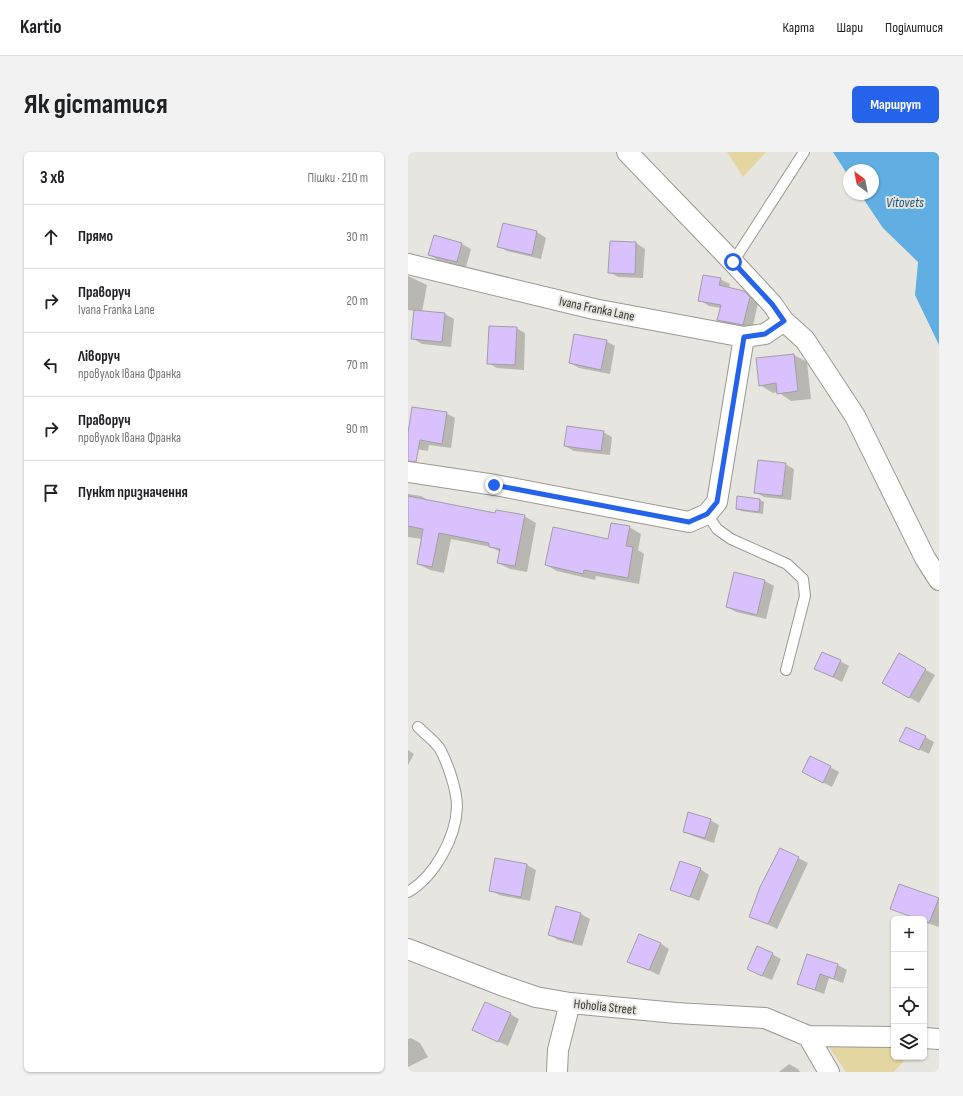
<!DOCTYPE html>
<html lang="uk">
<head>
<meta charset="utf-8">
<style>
	:root { --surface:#fff; --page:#f2f2f2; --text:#202124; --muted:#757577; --line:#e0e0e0; --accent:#2563eb }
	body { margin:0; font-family:"Sofia Sans Condensed",sans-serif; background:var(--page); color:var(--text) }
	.controls { position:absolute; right:12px; bottom:12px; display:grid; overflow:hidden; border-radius:6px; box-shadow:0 1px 3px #0004 }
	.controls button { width:36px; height:36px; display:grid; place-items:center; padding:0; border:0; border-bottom:1px solid var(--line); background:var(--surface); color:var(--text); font:20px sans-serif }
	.compass { position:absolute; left:435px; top:12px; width:36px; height:36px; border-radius:50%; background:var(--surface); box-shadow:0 1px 3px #0004; rotate:328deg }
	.stop { position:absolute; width:12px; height:12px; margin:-9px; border:3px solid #2563eb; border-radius:50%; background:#fff }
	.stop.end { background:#2563eb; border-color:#fff; box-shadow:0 1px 4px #0008 }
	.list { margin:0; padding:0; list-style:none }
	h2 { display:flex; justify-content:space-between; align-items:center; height:52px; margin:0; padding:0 16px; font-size:17px }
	h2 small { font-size:13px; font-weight:400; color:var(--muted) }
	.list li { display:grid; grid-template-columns:26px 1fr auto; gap:12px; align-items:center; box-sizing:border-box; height:64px; padding:0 16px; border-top:1px solid var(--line) }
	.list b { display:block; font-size:15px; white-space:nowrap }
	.list p { margin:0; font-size:13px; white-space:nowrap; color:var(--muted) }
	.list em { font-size:13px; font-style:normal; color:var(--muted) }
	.icon { flex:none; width:22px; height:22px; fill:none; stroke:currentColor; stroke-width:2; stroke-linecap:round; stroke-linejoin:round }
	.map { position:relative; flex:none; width:531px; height:920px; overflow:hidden; border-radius:6px }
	header { display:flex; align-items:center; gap:24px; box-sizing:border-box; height:56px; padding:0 20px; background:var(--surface); border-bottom:1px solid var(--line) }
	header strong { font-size:19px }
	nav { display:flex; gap:22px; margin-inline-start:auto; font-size:14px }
	.intro { display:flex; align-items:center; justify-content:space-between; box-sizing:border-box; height:96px; padding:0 24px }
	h1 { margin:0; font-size:28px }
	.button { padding:10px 18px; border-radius:6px; background:var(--accent); color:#fff; font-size:14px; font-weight:700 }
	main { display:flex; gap:24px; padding:0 24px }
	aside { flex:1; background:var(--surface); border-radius:6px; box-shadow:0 1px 3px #0004 }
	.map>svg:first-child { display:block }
</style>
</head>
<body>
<header>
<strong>Kartio</strong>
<nav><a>Карта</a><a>Шари</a><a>Поділитися</a></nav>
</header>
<div class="intro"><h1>Як дістатися</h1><a class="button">Маршрут</a></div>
<main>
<aside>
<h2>3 хв<small>Пішки · 210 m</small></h2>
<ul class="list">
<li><svg class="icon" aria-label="ahead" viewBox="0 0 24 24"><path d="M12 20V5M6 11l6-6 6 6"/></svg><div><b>Прямо</b></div><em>30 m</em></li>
<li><svg class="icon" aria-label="right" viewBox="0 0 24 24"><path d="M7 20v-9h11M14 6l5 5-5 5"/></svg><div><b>Праворуч</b><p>Ivana Franka Lane</p></div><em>20 m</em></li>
<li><svg class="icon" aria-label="left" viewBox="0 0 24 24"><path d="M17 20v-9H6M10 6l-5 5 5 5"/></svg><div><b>Ліворуч</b><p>провулок Івана Франка</p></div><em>70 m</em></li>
<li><svg class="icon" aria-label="right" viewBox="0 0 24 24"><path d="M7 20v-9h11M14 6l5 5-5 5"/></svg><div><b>Праворуч</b><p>провулок Івана Франка</p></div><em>90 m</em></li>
<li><svg class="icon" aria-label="arrive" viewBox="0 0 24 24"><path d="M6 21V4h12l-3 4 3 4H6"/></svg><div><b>Пункт призначення</b></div></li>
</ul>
</aside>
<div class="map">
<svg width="531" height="920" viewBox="0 0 531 920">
	<rect width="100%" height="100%" fill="#e6e5df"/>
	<path fill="#e4d6a1" d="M 319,0 L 358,0 L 335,25 Z
		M 419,892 L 486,894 L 486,905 L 499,905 L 486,920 L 438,920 Z"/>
	<path fill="#61aee2" d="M 425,0 L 531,0 L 531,193 L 507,143 L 510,110 L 475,76 L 452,42 L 465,42 L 465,18 L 441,18 L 441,25 Z"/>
	<path fill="#0003" d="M 129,80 L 138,86 L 133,107 L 99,99 L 90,94 Z
		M 26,84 L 54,92 L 63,97 L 58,115 L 30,108 L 21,103 Z
		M 203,90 L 228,91 L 237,97 L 235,126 L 210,125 L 201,120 Z
		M 0,124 L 19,133 L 14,160 L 37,162 L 46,167 L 43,195 L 14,192 L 4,186 L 7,159 L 0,158 Z
		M 312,127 L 322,132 L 321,136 L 336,140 L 350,151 L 344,178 L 319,173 L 310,168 L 313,156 L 301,154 L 292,148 Z
		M 108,176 L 117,181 L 116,218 L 89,216 L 80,211 Z
		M 198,189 L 207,194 L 202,222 L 171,216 L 162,211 Z
		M 386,203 L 399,210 L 403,247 L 383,249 L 370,240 L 365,241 L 352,233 Z
		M 38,261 L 47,266 L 43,296 L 21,293 L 20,299 L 8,297 L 0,292 L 0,288 Z
		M 195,280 L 204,285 L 202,303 L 166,299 L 157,294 Z
		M 377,312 L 386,317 L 383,348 L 356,345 L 347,340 Z
		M 0,342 L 13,344 L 23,350 L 88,362 L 116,364 L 128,371 L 119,420 L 102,417 L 90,411 L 92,400 L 83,395 L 43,387 L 36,421 L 22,418 L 10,412 L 14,387 L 0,385 Z
		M 330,345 L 352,348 L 356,350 L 355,362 L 333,359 L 329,356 Z
		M 221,375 L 233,382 L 230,398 L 236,402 L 231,432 L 188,424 L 187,428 L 149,419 L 138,413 L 201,388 Z
		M 327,422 L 357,429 L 366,434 L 358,467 L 328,460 L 319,455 Z
		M 491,503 L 527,523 L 511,551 L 475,530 Z
		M 432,509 L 441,514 L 434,530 L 408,517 Z
		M 517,585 L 526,590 L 521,602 L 502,593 Z
		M 0,598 L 6,602 L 0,613 Z
		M 422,615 L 431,620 L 424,635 L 404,625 Z
		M 302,668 L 311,673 L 306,691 L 285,684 L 276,679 Z
		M 373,697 L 400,711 L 369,777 L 342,764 Z
		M 119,713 L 128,718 L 122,749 L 91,743 L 82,738 Z
		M 292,717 L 301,723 L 291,749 L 263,737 Z
		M 492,733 L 531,747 L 531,775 L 516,770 L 516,767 L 508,767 L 483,756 Z
		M 149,755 L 173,762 L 182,767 L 174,794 L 150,788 L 141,782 Z
		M 252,791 L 261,797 L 251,823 L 220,809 Z
		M 364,802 L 373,807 L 364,828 L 349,822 Z
		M 399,803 L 430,813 L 439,818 L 435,831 L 421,826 L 416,842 L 390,832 Z
		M 102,862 L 111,867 L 100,894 L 65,878 Z
		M 3,886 L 12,891 L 20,905 L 0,915 L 0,887 Z
		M 381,912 L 390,917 L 392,920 L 371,920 Z"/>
	<path fill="#d9c1fd" stroke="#a19fa4" d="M 95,71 L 129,79 L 124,103 L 89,95 Z
		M 26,83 L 54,91 L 49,110 L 20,103 Z
		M 202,89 L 228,90 L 227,122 L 200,121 Z
		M 295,123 L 313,126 L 311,133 L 336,139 L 342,145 L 335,173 L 309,168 L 313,153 L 290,149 Z
		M 6,158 L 37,161 L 34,190 L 3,187 Z
		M 81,174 L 109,175 L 107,213 L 79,212 Z
		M 166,182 L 199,188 L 193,218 L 161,211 Z
		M 386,202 L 390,239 L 369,242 L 368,231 L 351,234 L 348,206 Z
		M 4,255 L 39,260 L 34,292 L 12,288 L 8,310 L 0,309 L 0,281 Z
		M 159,274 L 196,279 L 193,299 L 156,294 Z
		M 350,308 L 378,311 L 374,344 L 346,341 Z
		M 0,344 L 87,361 L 88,358 L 117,363 L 107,414 L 89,411 L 92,397 L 81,395 L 81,391 L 31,381 L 24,415 L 9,412 L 15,377 L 0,374 Z
		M 329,344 L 352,347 L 351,360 L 328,357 Z
		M 203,371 L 222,374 L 218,394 L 225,395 L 220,426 L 176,418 L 175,422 L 137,413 L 145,375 L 200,387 Z
		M 326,420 L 357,428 L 349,463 L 318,455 Z
		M 414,500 L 433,508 L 425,525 L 406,517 Z
		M 491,501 L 518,517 L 501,546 L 474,531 Z
		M 498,575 L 518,584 L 511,598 L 491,589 Z
		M 402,604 L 423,614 L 415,631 L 394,620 Z
		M 280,660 L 303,667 L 297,686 L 275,680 Z
		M 372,696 L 391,705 L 360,772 L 341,765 L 352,735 Z
		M 87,706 L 119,712 L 113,745 L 81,739 Z
		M 272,709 L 293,716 L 282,745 L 262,738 Z
		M 491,732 L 531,746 L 521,771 L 516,769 L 516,767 L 510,767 L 482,757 Z
		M 148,754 L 173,761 L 165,790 L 140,783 Z
		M 231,782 L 253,791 L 241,818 L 219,810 Z
		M 349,794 L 365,801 L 354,824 L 339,817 Z
		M 399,802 L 430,812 L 426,827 L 412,822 L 407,838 L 389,832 Z
		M 77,850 L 103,861 L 90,890 L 64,878 Z"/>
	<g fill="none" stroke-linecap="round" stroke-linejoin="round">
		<g stroke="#9a9893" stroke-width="12">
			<path id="lane" d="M 325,110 L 396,0
				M 299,362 L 309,377 L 323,387 L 379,412 L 395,427 L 397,444 L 378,518
				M 0,740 C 26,725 48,686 49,655 C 49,638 40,612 32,597 C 27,589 17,582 10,575"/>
		</g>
		<g stroke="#9a9893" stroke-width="22">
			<path id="street" d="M 219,0 L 325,110 L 364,152 L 376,169 L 397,188 L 447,264 L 517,406 L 531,428
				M 0,112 L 186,157 L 336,185 L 357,182 L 376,169
				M 0,320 L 87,333 L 281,370 L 299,362 L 309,350 L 336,185
				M 0,797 L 93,833 L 128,845 L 162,851 L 268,861 L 357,866 L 400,884 L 486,885
				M 400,884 L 421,920
				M 516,886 L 531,887
				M 149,920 L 150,898 L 162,851"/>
		</g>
		<use href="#lane" stroke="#fff" stroke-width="10"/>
		<use href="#street" stroke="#fff" stroke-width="20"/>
	</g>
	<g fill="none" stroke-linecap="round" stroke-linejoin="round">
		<path stroke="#2563eb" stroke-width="5" d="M 86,333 L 281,370 L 299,362 L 309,350 L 336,185 L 357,182 L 376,169 L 364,152 L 325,110"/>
	</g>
	<g text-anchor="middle" stroke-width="4" stroke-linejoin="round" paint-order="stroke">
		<g font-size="13" fill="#363533" stroke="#e6e5df">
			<text transform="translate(189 156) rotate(12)" y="5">Ivana Franka Lane</text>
			<text transform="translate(197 854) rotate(6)" y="5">Hoholia Street</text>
		</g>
		<g font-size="14" font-style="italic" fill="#1e577a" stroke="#e6e5df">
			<text x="497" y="55">Vitovets</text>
		</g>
	</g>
</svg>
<div class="controls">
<button>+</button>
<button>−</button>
<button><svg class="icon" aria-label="locate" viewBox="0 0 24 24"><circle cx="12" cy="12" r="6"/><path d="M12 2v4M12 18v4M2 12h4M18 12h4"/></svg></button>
<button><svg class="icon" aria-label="layers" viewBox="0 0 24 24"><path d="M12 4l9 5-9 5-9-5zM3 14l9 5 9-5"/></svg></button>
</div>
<svg class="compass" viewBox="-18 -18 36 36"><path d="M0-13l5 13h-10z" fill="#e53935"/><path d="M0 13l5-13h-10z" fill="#757577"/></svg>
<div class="stop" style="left:325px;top:110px"></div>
<div class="stop end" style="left:86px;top:333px"></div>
</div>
</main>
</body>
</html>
